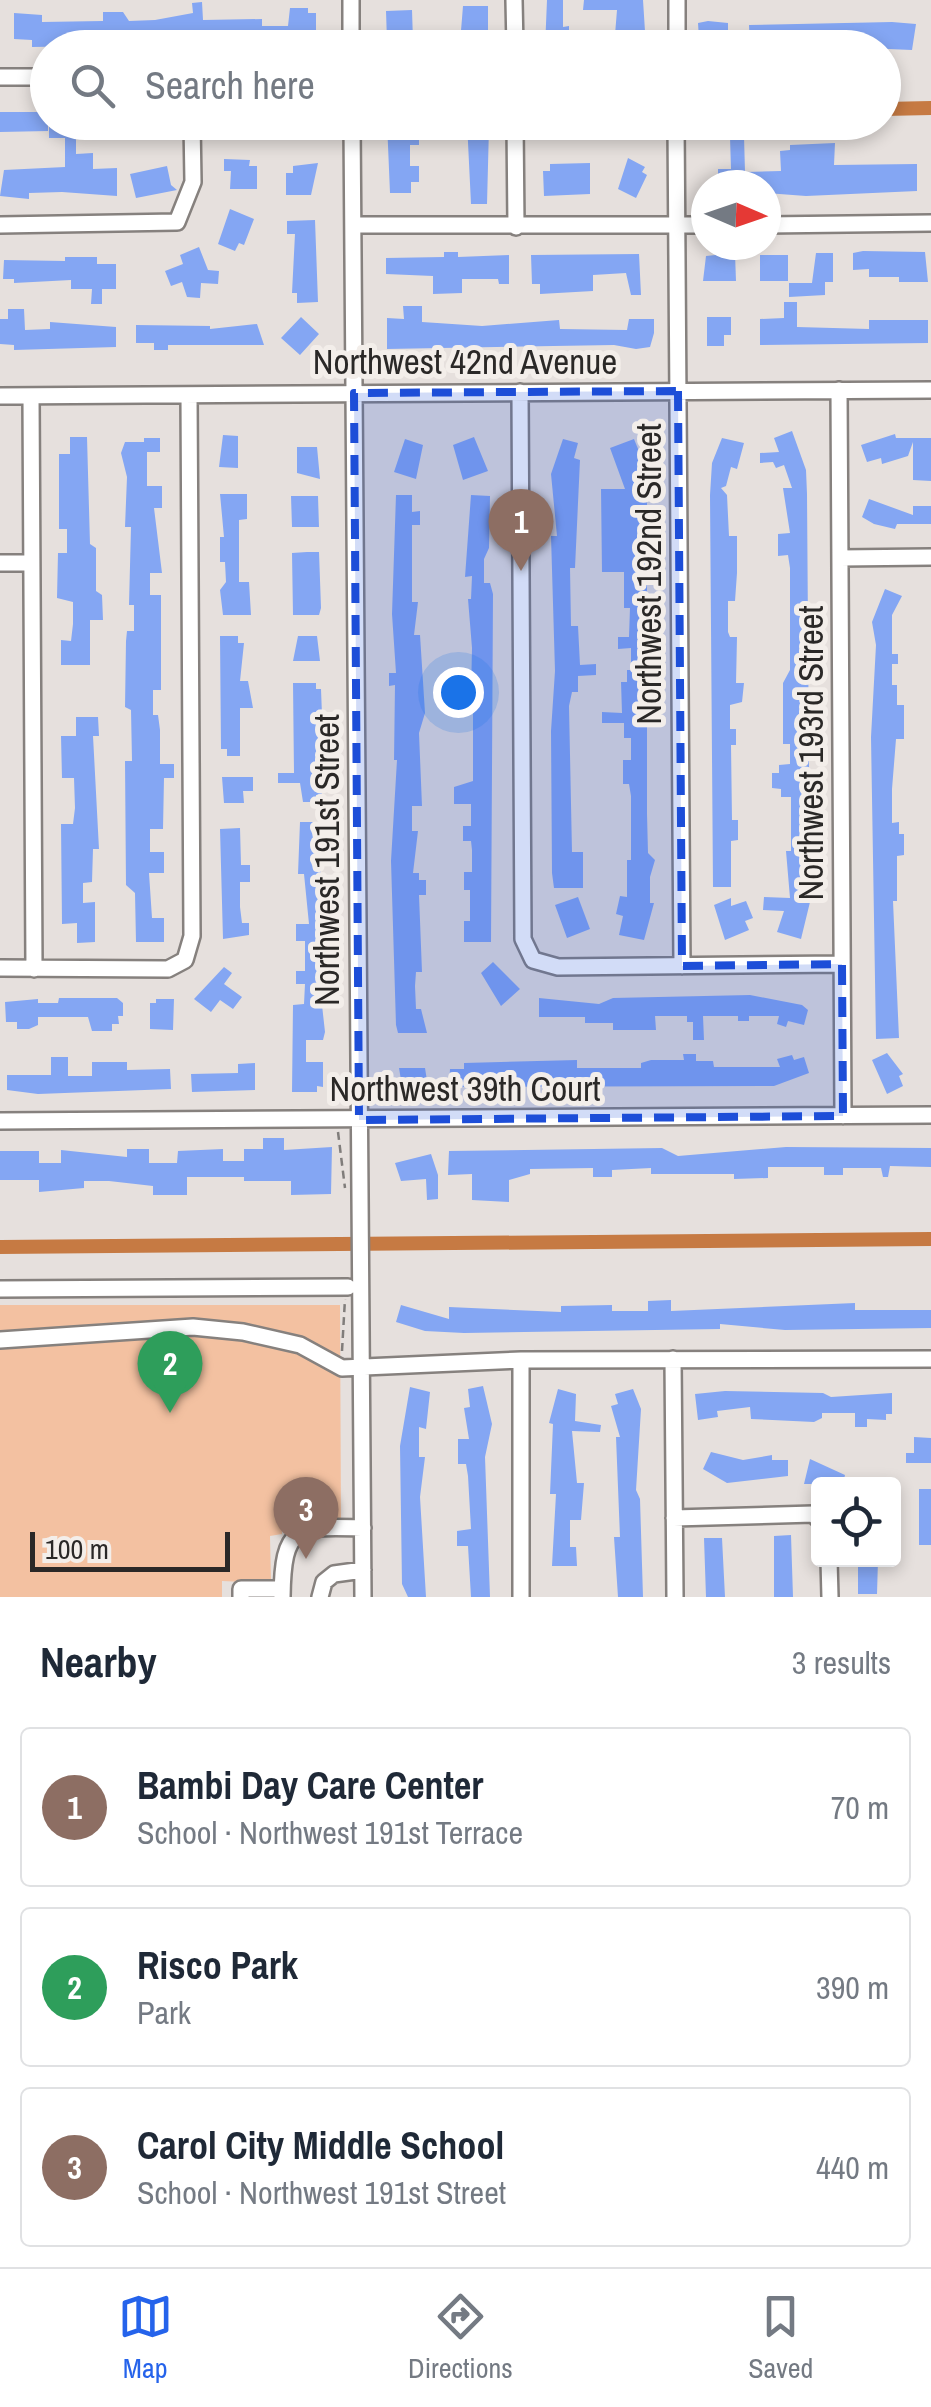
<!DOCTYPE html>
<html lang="en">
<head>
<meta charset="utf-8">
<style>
	:root { --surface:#fff; --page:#f2f2f3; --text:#1f2937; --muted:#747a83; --line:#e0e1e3; --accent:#2563eb }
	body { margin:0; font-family:"Archivo Narrow",sans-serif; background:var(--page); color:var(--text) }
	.controls { position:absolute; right:30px; bottom:30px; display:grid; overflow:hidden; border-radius:10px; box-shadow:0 5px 15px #0003 }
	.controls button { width:90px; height:90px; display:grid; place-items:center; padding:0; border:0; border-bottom:2px solid var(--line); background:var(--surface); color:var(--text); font:50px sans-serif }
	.compass { position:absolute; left:691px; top:170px; width:90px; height:90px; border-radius:50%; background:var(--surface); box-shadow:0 5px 15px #0003; rotate:92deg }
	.scale { position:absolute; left:30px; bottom:25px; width:200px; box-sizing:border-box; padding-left:10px; border:5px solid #2a2827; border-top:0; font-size:28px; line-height:35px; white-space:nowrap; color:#2a2827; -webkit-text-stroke:8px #f3eeea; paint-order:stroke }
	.you { position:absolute; left:458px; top:692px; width:35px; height:35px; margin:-25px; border:8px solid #fff; border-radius:50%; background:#1a73e8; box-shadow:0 0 0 15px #1a73e833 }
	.badge { display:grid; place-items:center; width:65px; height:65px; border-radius:50%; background:var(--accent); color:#fff; font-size:32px; font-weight:700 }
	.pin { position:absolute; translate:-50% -82px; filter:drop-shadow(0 2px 5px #0008) }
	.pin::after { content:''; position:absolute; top:52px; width:35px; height:30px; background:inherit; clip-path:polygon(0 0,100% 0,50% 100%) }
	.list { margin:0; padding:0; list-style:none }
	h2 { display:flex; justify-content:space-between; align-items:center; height:130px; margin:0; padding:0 40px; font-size:42px }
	h2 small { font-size:32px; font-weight:400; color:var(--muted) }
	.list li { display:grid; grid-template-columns:65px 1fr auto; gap:30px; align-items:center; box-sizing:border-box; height:160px; margin:0 20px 20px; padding:0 20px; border:2px solid var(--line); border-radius:10px }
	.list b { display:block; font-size:38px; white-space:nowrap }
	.list p { margin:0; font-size:32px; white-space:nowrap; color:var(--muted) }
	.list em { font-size:32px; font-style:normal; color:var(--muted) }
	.icon { flex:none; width:55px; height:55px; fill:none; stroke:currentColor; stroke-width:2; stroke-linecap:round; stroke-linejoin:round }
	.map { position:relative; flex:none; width:931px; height:1597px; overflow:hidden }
	.search { position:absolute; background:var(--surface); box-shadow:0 5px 15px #0003; left:30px; right:30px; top:30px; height:110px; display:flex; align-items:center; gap:25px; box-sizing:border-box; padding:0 35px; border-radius:55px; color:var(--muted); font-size:38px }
	.sheet { height:670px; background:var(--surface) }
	nav { display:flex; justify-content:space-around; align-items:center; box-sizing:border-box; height:140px; border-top:2px solid var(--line); background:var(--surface); font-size:28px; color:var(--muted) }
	nav a { display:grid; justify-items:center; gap:5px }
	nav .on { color:var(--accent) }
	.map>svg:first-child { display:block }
</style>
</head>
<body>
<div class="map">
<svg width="931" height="1597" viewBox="0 0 931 1597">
	<rect width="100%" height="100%" fill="#e6e0dd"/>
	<path fill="#f3c1a1" d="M 0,1305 L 340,1305 L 341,1521 L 282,1521 L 282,1534 L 270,1536 L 271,1583 L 222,1581 L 222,1597 L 0,1597 Z"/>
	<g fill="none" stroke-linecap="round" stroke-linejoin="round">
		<path stroke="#c67a43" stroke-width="14" d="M 884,109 L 931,108
			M 0,1247 L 931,1239"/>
	</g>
	<path fill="#84a6f3" d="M 547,0 L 563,0 L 563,27 L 569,26 L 569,48 L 545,48 Z
		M 584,0 L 643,0 L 646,47 L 614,47 L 617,10 L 583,10 Z
		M 202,2 L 203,20 L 262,19 L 262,26 L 288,26 L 290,8 L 308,8 L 308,13 L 316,13 L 316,43 L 269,36 L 269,46 L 197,48 L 164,46 L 164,39 L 155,38 L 119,44 L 119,40 L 112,38 L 86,39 L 87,46 L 32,47 L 32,40 L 14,39 L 14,13 L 42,15 L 42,22 L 103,21 L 103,12 L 123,12 L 129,21 L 155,20 L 193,13 L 192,3 Z
		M 463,6 L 488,6 L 488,43 L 460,43 Z
		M 412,10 L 413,41 L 387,41 L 386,11 Z
		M 708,21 L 728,23 L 728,39 L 699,39 L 698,23 Z
		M 892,22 L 916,24 L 912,50 L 841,47 L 841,41 L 778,42 L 778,48 L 750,48 L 749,25 Z
		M 0,112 L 48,112 L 48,131 L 0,132 Z
		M 49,122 L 76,122 L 76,154 L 93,153 L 93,169 L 117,168 L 117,196 L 62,192 L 29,193 L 29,199 L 0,196 L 4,170 L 65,167 L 65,138 L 49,138 Z
		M 387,122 L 419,122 L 419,145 L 410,145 L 410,166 L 419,166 L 419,182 L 411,182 L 411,193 L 390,193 Z
		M 467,122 L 486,122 L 489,127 L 487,204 L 471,204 Z
		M 744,136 L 745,172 L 781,171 L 780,151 L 790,150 L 790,145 L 835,143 L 834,165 L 917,164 L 917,191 L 806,196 L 766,193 L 766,185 L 718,185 L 718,169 L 731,169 L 730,137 Z
		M 628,158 L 645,167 L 642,172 L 647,175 L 636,198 L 618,189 Z
		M 224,159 L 250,160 L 249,166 L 257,166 L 257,189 L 230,189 L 231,171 L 224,171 Z
		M 318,163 L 311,195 L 286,195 L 286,173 L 293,173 L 293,166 Z
		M 590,163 L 590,194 L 544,196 L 543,171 L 550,171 L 550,164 Z
		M 167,166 L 171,185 L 177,190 L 136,198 L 130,174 Z
		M 230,209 L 254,219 L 244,245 L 239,243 L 235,251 L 218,244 Z
		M 315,220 L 318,302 L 297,303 L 297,293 L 292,293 L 295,234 L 287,234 L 287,221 Z
		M 199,247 L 208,270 L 219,271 L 218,284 L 201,283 L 200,298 L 187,297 L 182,282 L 171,286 L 165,271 L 183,264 L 180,255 Z
		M 863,251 L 925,252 L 928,282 L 899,282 L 899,277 L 869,277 L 869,269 L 853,270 L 853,253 Z
		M 444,252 L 458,252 L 458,257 L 509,255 L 509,284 L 499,284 L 498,279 L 462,279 L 462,293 L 433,294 L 433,276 L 386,274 L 386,258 L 444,257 Z
		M 735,253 L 736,281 L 703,281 L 706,256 Z
		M 816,253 L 833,253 L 833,282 L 825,282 L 825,295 L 789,297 L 789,283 L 812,283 Z
		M 531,255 L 639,254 L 641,295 L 631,295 L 626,273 L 593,275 L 593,291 L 540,294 L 540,284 L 532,284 Z
		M 760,255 L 788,255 L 788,281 L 760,281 Z
		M 65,257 L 97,257 L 97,264 L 116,264 L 116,289 L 102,289 L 102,304 L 91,304 L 92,289 L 71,289 L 71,280 L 14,283 L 14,279 L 3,279 L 4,260 L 65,261 Z
		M 784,302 L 797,302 L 797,327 L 869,329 L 869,320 L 928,320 L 928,343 L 760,345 L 760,319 L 784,318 Z
		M 403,306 L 422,306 L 422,322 L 482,326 L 559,320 L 560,329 L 627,330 L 629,319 L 654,319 L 654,333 L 650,347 L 636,349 L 614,345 L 387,349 L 387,318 L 404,319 Z
		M 8,309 L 24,309 L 25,330 L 50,329 L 50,322 L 116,327 L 116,347 L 14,350 L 14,345 L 0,344 L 0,319 L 8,319 Z
		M 301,317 L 319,334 L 300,355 L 281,338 Z
		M 707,317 L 731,317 L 731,335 L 724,335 L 724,346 L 707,346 Z
		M 257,324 L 264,345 L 168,345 L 168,350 L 154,350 L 154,343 L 136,343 L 136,325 L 210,326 L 210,329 Z
		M 792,431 L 806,470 L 807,494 L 810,902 L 801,939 L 777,932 L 784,911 L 763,910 L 764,897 L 790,898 L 786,851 L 791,851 L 791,797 L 781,797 L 781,789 L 772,788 L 772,773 L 779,773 L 779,765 L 790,764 L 790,744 L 783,744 L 783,683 L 790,670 L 790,568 L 788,555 L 778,556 L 778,534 L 790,533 L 783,488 L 792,488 L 784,465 L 776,468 L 773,462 L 760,463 L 760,453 L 779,452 L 774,438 Z
		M 895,434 L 896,438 L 931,438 L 931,481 L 913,480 L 913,442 L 908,456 L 882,464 L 881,458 L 867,462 L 861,445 Z
		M 223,435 L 238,436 L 238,468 L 219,467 Z
		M 70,437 L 87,437 L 90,544 L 96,548 L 96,591 L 102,595 L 103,620 L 90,620 L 90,665 L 61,665 L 61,640 L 71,641 L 73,624 L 73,602 L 57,598 L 58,553 L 67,553 L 67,529 L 59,529 L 59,454 L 70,454 Z
		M 474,437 L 488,471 L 463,480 L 453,445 Z
		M 144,438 L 160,438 L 160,452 L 147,452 L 147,486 L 162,486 L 162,508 L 154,508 L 162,573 L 150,573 L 150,595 L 161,595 L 161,690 L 153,690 L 153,715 L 158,715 L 160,730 L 160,764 L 174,764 L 174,778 L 164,778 L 163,829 L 150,829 L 150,852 L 164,852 L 164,873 L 149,873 L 152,918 L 164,918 L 164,942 L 136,942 L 135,893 L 126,885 L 125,761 L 132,761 L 131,710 L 125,707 L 126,641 L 127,631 L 134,631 L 134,605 L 129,605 L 131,527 L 125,527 L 127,477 L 121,453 L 125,442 L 144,442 Z
		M 722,438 L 744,443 L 737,469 L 731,467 L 726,486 L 721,488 L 727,495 L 729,536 L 737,536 L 737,573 L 735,601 L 728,601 L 728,632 L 730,637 L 737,637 L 736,683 L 744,683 L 742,702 L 730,705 L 730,729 L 736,729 L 736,745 L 731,745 L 732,820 L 738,820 L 738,840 L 731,841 L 731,887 L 713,887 L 710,495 L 712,463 Z
		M 405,439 L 423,445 L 416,479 L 394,472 Z
		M 563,439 L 578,443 L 574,458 L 580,460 L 575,568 L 570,568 L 571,626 L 578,626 L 580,665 L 596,664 L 596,675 L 578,676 L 578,692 L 572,692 L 569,706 L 572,852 L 583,852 L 583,888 L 554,888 L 552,873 L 551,731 L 555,671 L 551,536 L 557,536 L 551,474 Z
		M 634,439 L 647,471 L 647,814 L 648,853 L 655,860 L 650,877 L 650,903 L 654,903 L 644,940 L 619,935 L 623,916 L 616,914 L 620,896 L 627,897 L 627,860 L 631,860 L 631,796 L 629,784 L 623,784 L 623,760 L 631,760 L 631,738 L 624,738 L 624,723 L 602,723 L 602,712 L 622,713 L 621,682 L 627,682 L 627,670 L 631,670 L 631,648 L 618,649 L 618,637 L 629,637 L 630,608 L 624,608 L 624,572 L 602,572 L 601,489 L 625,489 L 610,448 Z
		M 297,447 L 317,447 L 320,479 L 297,473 Z
		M 220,494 L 247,494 L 247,519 L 239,520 L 239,582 L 249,582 L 251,615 L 223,615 L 220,590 L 226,582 L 225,562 L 220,562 L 220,537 L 224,537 Z
		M 396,495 L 412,495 L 412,512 L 420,511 L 420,525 L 412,525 L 412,602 L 418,602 L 414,635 L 420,635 L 425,713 L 419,733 L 422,806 L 412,806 L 412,831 L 418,831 L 413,873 L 419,873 L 419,880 L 426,880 L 426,895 L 419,895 L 422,972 L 416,972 L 415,986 L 416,1009 L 421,1009 L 427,1033 L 398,1033 L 396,1025 L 391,861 L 397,760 L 394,760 L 395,685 L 389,686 L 389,673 L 396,673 L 392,614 Z
		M 471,495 L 490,496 L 489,548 L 484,559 L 484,583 L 490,583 L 493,594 L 491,942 L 464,942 L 464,921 L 470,921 L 470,890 L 464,890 L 464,872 L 472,872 L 472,850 L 471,841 L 463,841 L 463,826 L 471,826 L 471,804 L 454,804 L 454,787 L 473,781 L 473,714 L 465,714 L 464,695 L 471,695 L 472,648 L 468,599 L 471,599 L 472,576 L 465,577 Z
		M 291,496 L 318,496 L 319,527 L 292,527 Z
		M 869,499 L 913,515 L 913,506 L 931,506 L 931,524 L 897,524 L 895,529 L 874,524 L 862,517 Z
		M 307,552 L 319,552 L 321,608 L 319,615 L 293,615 L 292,553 Z
		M 885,589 L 902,596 L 892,615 L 892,654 L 898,654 L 898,664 L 892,664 L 892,685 L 897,685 L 897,705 L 904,705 L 904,739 L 896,739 L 892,789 L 892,823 L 899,822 L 899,834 L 904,834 L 904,855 L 897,856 L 897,901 L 893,901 L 899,1038 L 876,1039 L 871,737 L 876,645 L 872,622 Z
		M 220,636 L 238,636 L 238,643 L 244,643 L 240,681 L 248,681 L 253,708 L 240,708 L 240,756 L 227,756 L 227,749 L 221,749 Z
		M 298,636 L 317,636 L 320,661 L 293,661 Z
		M 293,683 L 316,683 L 316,689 L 321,689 L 322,715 L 317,715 L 322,795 L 316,795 L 316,802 L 303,802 L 300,783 L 278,783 L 278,773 L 294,773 Z
		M 76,717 L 98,717 L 99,736 L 93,736 L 99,849 L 93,849 L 92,882 L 83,883 L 83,903 L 95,902 L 95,942 L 77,943 L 77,923 L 62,924 L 61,824 L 73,824 L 75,808 L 74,778 L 62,778 L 61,736 L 76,736 Z
		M 222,777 L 253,777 L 253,791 L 243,791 L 244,803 L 224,803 Z
		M 300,822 L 320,822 L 322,837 L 319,923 L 322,923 L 324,978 L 319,978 L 325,1032 L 323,1040 L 306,1040 L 306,1062 L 323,1062 L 323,1087 L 317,1086 L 317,1092 L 292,1092 L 293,1005 L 304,1004 L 305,984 L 296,984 L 296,971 L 305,971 L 305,941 L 296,941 L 296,924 L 309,924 L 304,874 L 298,874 Z
		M 240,828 L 241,865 L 250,865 L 250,882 L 240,882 L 240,907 L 242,923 L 249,923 L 249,935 L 223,939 L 220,829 Z
		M 578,897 L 590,929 L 567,938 L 555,905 Z
		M 731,898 L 731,906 L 746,901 L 753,918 L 745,921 L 749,930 L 725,940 L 714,905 Z
		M 493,962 L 520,989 L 501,1006 L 481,973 Z
		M 224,967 L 232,973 L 224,984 L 242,997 L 233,1009 L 220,1000 L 211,1012 L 194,999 Z
		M 750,995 L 802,1005 L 808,1010 L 804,1025 L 788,1021 L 786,1027 L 777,1024 L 779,1016 L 749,1016 L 749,1021 L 738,1021 L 738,1016 L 703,1016 L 704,1040 L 693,1040 L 693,1022 L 687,1022 L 687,1016 L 655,1016 L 656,1030 L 613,1030 L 613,1023 L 585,1023 L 585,1017 L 539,1017 L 539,998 L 599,1004 L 613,998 Z
		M 59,998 L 117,998 L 123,1003 L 123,1016 L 118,1016 L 119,1024 L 112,1024 L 112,1031 L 92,1031 L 88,1017 L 38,1017 L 38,1025 L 29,1029 L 17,1029 L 17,1022 L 6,1022 L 5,1002 L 38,999 L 38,1003 L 58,1003 Z
		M 156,999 L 174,999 L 173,1030 L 150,1029 L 150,1003 L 156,1003 Z
		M 887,1053 L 903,1074 L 899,1076 L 903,1086 L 887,1094 L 872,1060 Z
		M 683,1054 L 696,1054 L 696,1061 L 713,1061 L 714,1067 L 780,1067 L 777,1059 L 792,1055 L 794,1060 L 804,1057 L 809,1073 L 774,1086 L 449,1087 L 450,1069 L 464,1069 L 464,1063 L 577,1060 L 577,1068 L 641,1068 L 641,1063 L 651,1060 L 684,1060 Z
		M 51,1057 L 68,1057 L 68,1076 L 92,1076 L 92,1062 L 127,1062 L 127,1070 L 170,1069 L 171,1089 L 38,1094 L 7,1090 L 7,1075 L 51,1075 Z
		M 255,1063 L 255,1090 L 192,1092 L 191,1074 L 238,1073 L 238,1064 Z
		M 399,1068 L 425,1068 L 428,1087 L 403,1092 Z
		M 263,1138 L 284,1138 L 284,1150 L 332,1147 L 331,1194 L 291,1195 L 291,1181 L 244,1181 L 244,1177 L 187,1177 L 187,1195 L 153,1195 L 153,1186 L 109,1181 L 84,1181 L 84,1188 L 39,1192 L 39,1180 L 0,1180 L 0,1151 L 39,1151 L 39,1163 L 61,1163 L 61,1150 L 127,1157 L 127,1149 L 149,1149 L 149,1163 L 177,1163 L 178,1151 L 223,1149 L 223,1161 L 244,1161 L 244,1149 L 263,1149 Z
		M 786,1147 L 931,1148 L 931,1167 L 890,1166 L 888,1177 L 883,1177 L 881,1168 L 843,1168 L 843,1175 L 824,1175 L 824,1167 L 768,1167 L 768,1178 L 734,1179 L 734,1174 L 651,1174 L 651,1168 L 612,1170 L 612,1177 L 593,1177 L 593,1168 L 530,1169 L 530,1174 L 509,1180 L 509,1202 L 472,1200 L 472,1174 L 448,1175 L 449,1151 L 662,1148 L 678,1156 Z
		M 431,1154 L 438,1175 L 438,1199 L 427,1200 L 426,1179 L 401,1181 L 395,1163 Z
		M 671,1300 L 671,1311 L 855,1303 L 855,1310 L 931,1310 L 931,1328 L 785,1330 L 720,1324 L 720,1329 L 464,1333 L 425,1331 L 396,1322 L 401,1305 L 449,1319 L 449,1307 L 561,1312 L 561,1306 L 612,1305 L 612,1311 L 648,1311 L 648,1301 Z
		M 483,1386 L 492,1424 L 485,1457 L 490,1597 L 471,1597 L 468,1546 L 457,1546 L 457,1531 L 471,1529 L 468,1476 L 466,1464 L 458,1464 L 458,1439 L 469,1439 L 464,1408 L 470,1407 L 468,1389 Z
		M 410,1387 L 430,1392 L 426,1429 L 419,1427 L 419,1457 L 425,1457 L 420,1497 L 426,1597 L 408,1597 L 402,1584 L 400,1446 Z
		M 558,1389 L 576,1394 L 575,1421 L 601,1425 L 600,1432 L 572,1431 L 577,1483 L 584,1483 L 581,1520 L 570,1520 L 570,1547 L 576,1547 L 577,1566 L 552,1566 L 556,1494 L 550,1494 L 553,1424 L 549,1423 Z
		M 633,1389 L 641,1409 L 636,1490 L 640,1499 L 643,1597 L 618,1597 L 614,1537 L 620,1537 L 616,1437 L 620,1437 L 611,1406 L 618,1404 L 615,1394 Z
		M 725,1391 L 823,1393 L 831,1397 L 892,1393 L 892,1414 L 886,1414 L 886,1420 L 867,1419 L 867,1427 L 855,1427 L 855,1413 L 822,1413 L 822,1418 L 814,1422 L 751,1419 L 750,1407 L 717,1411 L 718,1417 L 698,1420 L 695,1394 Z
		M 914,1437 L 931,1438 L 931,1463 L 906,1463 L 906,1453 L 914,1453 Z
		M 711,1452 L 743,1460 L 772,1455 L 772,1460 L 788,1460 L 788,1476 L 727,1483 L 703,1469 Z
		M 810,1459 L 845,1475 L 843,1484 L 804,1484 Z
		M 919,1489 L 931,1489 L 931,1545 L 919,1545 Z
		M 791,1535 L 793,1597 L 774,1597 L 774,1536 Z
		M 704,1538 L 722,1538 L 725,1597 L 706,1597 Z
		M 858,1560 L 878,1560 L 877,1594 L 858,1594 Z"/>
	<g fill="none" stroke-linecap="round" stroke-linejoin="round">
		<g stroke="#86817e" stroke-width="20">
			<path id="minor" d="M 351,0 L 351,48
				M 514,0 L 515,48
				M 677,48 L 677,0
				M 0,77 L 48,77
				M 352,122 L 363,1597
				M 515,122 L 516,227
				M 676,122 L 682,966
				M 0,225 L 177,222 L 193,182 L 192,122
				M 353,225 L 706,225
				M 766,225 L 931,223
				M 839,390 L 843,1116
				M 520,392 L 523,939 L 533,960 L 558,967 L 842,964
				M 0,396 L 931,390
				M 31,396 L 34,969
				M 840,558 L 931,557
				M 0,563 L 31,563
				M 0,968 L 168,969 L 185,960 L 192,936 L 189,395
				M 0,1121 L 931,1115
				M 0,1289 L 348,1287
				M 0,1340 L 193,1327 L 243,1332 L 300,1345 L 342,1368 L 521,1360 L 931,1359
				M 673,1359 L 675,1597
				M 521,1360 L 521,1597
				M 674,1518 L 813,1514 L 818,1519
				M 829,1560 L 830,1597
				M 241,1597 L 241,1589 L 282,1589
				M 282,1597 C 283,1525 296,1526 363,1528
				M 320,1597 L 324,1582 L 334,1574 L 363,1570"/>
		</g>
		<path stroke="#807d7b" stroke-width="2.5" stroke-dasharray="8 5" stroke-linecap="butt" d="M 338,1132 L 345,1188
			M 342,1351 L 345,1299"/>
		<use href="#minor" stroke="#fff" stroke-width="15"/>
	</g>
	<path fill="#1d4ed8" fill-opacity="0.2" stroke="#1d4ed8" stroke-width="8" stroke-dasharray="20 12" stroke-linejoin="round" d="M 678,391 L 682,966 L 842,964 L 843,1116 L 359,1120 L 354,393 Z"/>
	<g text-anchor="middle" stroke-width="10" stroke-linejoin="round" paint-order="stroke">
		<g font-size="35" fill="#2a2827" stroke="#f3eeea">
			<text x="465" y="374">Northwest 42nd Avenue</text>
			<text transform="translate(649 574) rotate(-90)" y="12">Northwest 192nd Street</text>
			<text transform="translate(811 753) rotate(-90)" y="12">Northwest 193rd Street</text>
			<text transform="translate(327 860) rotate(-90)" y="12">Northwest 191st Street</text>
			<text x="465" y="1101">Northwest 39th Court</text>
		</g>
	</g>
</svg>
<div class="controls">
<button><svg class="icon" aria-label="locate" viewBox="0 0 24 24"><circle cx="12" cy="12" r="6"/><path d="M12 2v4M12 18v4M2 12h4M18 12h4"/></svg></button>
</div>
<svg class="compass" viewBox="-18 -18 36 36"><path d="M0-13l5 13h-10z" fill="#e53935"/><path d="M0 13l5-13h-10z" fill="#747a83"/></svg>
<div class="scale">100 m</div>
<div class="you"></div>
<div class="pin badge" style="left:521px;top:571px;background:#8d6e63">1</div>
<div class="pin badge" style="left:170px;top:1413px;background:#2e9e5b">2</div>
<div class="pin badge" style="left:306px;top:1559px;background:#8d6e63">3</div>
<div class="search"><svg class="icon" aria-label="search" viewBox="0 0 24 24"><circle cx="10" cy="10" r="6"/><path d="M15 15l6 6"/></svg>Search here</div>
</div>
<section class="sheet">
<h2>Nearby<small>3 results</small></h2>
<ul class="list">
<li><span class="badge" style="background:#8d6e63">1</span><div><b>Bambi Day Care Center</b><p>School · Northwest 191st Terrace</p></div><em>70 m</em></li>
<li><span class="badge" style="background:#2e9e5b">2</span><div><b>Risco Park</b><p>Park</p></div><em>390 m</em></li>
<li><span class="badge" style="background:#8d6e63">3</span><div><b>Carol City Middle School</b><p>School · Northwest 191st Street</p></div><em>440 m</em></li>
</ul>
</section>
<nav>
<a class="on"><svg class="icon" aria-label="map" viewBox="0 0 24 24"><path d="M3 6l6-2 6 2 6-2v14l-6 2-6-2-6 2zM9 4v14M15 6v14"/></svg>Map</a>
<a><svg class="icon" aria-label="directions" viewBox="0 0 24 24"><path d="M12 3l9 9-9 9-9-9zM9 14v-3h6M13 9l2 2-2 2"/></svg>Directions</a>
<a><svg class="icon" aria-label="saved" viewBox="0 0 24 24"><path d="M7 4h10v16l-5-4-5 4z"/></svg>Saved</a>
</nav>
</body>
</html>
